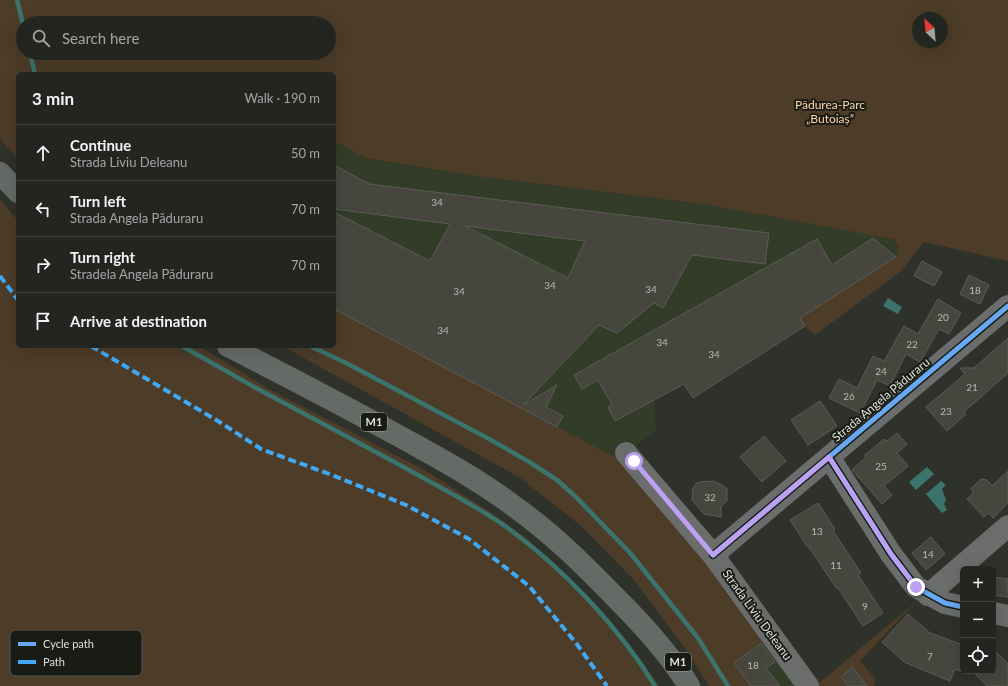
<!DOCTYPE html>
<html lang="en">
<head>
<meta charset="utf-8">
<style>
	:root { --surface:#232620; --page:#2b2e29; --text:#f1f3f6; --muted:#a3a5a5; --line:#40433e }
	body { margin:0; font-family:Lato,sans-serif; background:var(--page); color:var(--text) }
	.controls { position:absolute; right:12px; bottom:12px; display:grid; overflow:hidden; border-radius:6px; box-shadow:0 4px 16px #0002 }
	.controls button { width:36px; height:36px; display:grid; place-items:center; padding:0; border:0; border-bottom:1px solid var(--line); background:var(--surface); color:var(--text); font:20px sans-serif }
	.compass { position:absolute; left:912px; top:12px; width:36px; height:36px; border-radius:50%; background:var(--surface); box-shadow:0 4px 16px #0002; rotate:334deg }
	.stop { position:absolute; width:12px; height:12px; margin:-9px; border:3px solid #bca0f2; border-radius:50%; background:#fff }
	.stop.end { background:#bca0f2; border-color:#fff; box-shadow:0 1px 4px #0008 }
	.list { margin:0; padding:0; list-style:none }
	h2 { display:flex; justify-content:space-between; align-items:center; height:52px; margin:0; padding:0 16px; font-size:17px }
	h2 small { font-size:13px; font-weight:400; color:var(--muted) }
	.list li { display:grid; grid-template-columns:26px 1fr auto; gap:12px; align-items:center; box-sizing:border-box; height:56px; padding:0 16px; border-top:1px solid var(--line) }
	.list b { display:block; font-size:15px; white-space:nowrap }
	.list p { margin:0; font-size:13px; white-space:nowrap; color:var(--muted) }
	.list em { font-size:13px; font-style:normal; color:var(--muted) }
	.icon { flex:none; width:22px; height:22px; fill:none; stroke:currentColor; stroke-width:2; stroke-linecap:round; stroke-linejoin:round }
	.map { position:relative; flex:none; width:1008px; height:686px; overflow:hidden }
	.search { position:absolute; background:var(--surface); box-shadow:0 4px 16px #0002; left:16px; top:16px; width:320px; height:44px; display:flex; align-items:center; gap:10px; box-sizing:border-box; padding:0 14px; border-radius:22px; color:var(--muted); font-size:15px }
	.panel { position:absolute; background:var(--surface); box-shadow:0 4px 16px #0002; left:16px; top:72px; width:320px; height:276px; border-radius:6px }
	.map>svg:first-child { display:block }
</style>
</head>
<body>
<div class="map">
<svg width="1008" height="686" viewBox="0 0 1008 686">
	<rect width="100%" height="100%" fill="#2f322a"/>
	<path fill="#323c28" d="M 334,141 L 365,158 L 483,177 L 703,204 L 893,238 L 899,248 L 896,257 L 800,318 L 654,400 L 656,430 L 619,459 L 334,309 Z
		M 765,639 L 799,686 L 751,686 L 734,663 Z"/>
	<path fill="#4c3c28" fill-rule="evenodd" d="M 0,0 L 1008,0 L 1008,261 L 924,242 L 901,271 L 815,335 L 805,326 L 800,318 L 896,257 L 899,248 L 893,239 L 703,204 L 483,177 L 365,158 L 334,141 L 334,74 L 18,74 L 18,159 L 0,139 ZM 918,18 L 942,18 L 942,42 L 918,42 ZM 23,23 L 329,23 L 329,53 L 23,53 Z
		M 0,199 L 18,221 L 18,346 L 199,346 L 269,389 L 428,472 L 493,514 L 525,537 L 588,596 L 629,644 L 659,686 L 0,686 Z
		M 334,309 L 619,459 L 676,524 L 765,639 L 734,663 L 751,686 L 709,686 L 684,647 L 634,580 L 581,526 L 519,477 L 282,346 L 334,346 Z
		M 917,601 L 860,661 L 876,679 L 874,686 L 816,686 L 768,619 L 770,615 L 819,683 Z"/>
	<path fill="#3a746d" d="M 888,298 L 902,307 L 898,314 L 883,306 Z
		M 927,467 L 934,474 L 916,490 L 909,482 Z
		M 941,481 L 946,485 L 942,489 L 946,500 L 944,504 L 947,510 L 942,513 L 926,494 Z"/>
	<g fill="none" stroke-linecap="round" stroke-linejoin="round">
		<path stroke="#3a746d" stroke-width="4.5" d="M 17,0 L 23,24
			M 30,53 L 35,74
			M 182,346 C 207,360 231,374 256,388 C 304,414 352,439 400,465 C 435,485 472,503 505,526 C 561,566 619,627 655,686
			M 310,346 L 348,364 L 491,440 L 531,463 L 557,480 L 576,497 L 631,554 L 698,638 L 728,686"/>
	</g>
	<path fill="#46463f" stroke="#5b5c54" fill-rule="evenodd" d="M 334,165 L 369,184 L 769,233 L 765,264 L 692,255 L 663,308 L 654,303 L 617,333 L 599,325 L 523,405 L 557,385 L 546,407 L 563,416 L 557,427 L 334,309 L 334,212 L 430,261 L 450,224 L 334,209 ZM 465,226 L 585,241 L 568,278 Z
		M 873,238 L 896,257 L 800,318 L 805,326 L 693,398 L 684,384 L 615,421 L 608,407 L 612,405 L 598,380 L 582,389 L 574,375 L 817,239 L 832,265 Z
		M 922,261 L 942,272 L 934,286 L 914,276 Z
		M 969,275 L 989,285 L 980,304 L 960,294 Z
		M 938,299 L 961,313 L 949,334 L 939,329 L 920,362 L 906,354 L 890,386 L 877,380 L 860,413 L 829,398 L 839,379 L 857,388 L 873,356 L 884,361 L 904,326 L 918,334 Z
		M 1008,338 L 1008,373 L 964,412 L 966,414 L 947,431 L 926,407 L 965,374 L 960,368 L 974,368 Z
		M 820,401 L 837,426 L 808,445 L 791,420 Z
		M 897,433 L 907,444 L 897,453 L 908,466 L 884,486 L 892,495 L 882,504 L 852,470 L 866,457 L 865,455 L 884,439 L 887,441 Z
		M 764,436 L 786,461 L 762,482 L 740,457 Z
		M 1008,471 L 1008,503 L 993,518 L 989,513 L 984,517 L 967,499 L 974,492 L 971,489 L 981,479 L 987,480 L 992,486 Z
		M 714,481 L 722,485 L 727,489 L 727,501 L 721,506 L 721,517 L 704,514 L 692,500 L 693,488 L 696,484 L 699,482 Z
		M 818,503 L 835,529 L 833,531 L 861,573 L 858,575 L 883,613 L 863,626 L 838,588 L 837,589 L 808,546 L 807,546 L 790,520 Z
		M 931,537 L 945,554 L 926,570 L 912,553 Z
		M 993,577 L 1008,579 L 1008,597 L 993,595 Z
		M 908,614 L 930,633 L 963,645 L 963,672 L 955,669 L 950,681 L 904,662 L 882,642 Z
		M 761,643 L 775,662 L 766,668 L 780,686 L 751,686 L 734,663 Z
		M 993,649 L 1008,664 L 1008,686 L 987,686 L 972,671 L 993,671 Z
		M 852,667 L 867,686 L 848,686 L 841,677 Z"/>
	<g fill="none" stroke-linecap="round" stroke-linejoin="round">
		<path stroke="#6a6d6b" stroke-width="22" d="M 626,453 L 713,555 L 808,686
			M 829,457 L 891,554 L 916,587 L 945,603 L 963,607
			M 713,555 L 1008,306
			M 928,595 L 1008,526
			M 993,613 L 1008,616"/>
		<path stroke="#666a66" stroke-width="22" d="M 0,173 L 18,192
			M 228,346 C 285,375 341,404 397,435 C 437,457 478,479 515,507 C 553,534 586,567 618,600 C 643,625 671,656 689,686"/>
		<path stroke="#3fa9f5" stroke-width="4" stroke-dasharray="8 4" stroke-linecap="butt" d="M 0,276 L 18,300
			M 91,346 L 218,421 L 261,449 L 332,475 L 406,505 L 469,539 L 529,586 L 576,643 L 607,686"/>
		<g stroke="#191c15" stroke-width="8">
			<path id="cycleway" d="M 829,457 L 891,554 L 916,587 L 945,603 L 963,607
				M 713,555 L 1008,306"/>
		</g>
		<use href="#cycleway" stroke="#66a8f1" stroke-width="5"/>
	</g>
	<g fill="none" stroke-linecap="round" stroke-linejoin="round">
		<path stroke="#bca0f2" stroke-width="5" d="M 634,461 L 713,555 L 829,457 L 891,554 L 916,587"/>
	</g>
	<g text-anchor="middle" stroke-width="4" stroke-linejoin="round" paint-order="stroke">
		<g font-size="10" fill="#b6bab1">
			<text x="437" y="206">34</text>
			<text x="550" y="289">34</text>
			<text x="651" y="293">34</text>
			<text x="975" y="294">18</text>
			<text x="459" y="295">34</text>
			<text x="943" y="321">20</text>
			<text x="443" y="334">34</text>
			<text x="662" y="346">34</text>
			<text x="912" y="348">22</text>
			<text x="714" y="358">34</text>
			<text x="881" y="375">24</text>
			<text x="972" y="391">21</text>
			<text x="849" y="400">26</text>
			<text x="946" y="415">23</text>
			<text x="881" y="470">25</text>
			<text x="710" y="501">32</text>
			<text x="817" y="535">13</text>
			<text x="928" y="558">14</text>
			<text x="836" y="569">11</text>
			<text x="865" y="610">9</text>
			<text x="930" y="660">7</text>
			<text x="753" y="669">18</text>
		</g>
		<g fill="#191c15" stroke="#a2a69d" stroke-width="1">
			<rect x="361" y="413" width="26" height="18" rx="3"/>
			<rect x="665" y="653" width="26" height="18" rx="3"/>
		</g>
		<g font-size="11" font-weight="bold" fill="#dce1d7">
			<text x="374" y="426">M1</text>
			<text x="678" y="666">M1</text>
		</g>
		<g font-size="12" fill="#fed5a6" stroke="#191c15">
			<text x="830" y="109">Pădurea-Parc<tspan x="830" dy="14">„Butoiaș”</tspan></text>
		</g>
		<g font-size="12" fill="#dce1d7" stroke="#191c15">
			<text transform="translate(881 400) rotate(-40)" y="4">Strada Angela Păduraru</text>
			<text transform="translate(757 615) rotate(54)" y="4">Strada Liviu Deleanu</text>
		</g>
	</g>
	<rect x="10" y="630" width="132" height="46" rx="6" fill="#191c15" stroke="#54574f" stroke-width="1"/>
	<rect x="18" y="642" width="18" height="4" fill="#66a8f1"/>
	<rect x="18" y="660" width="18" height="4" fill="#3fa9f5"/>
	<g font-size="11" fill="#dce1d7">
		<text x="43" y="648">Cycle path</text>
		<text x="43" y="666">Path</text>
	</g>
</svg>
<div class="controls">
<button>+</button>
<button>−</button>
<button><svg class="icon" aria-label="locate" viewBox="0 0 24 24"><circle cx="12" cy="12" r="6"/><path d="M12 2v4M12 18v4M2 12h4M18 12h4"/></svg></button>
</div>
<svg class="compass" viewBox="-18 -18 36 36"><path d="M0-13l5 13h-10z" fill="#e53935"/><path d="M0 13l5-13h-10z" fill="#a3a5a5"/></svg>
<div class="stop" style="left:634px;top:461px"></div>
<div class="stop end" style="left:916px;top:587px"></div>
<div class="search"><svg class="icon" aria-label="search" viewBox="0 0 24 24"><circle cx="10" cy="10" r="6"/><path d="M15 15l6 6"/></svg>Search here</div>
<section class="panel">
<h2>3 min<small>Walk · 190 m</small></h2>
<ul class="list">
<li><svg class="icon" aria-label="ahead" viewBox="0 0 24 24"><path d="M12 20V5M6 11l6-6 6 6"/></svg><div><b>Continue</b><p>Strada Liviu Deleanu</p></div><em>50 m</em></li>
<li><svg class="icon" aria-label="left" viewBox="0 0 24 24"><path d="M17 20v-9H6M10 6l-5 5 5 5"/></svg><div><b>Turn left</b><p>Strada Angela Păduraru</p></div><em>70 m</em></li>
<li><svg class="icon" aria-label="right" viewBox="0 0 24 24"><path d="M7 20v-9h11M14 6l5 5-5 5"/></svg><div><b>Turn right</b><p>Stradela Angela Păduraru</p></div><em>70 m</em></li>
<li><svg class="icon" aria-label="arrive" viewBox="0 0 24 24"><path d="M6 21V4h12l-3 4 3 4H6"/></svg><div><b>Arrive at destination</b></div></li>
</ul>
</section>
</div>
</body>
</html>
